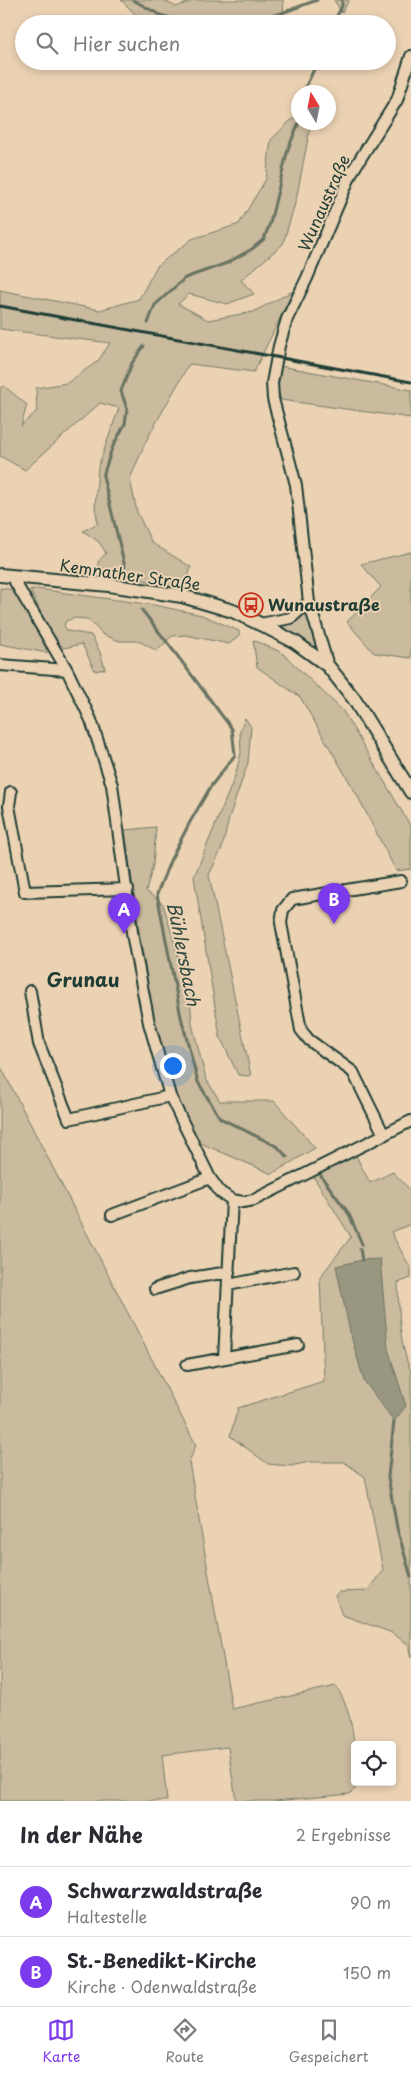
<!DOCTYPE html>
<html lang="de">
<head>
<meta charset="utf-8">
<style>
	:root { --surface:#fff; --page:#f7f7f7; --text:#2b2b33; --muted:#7c7c81; --line:#e1e1e2; --accent:#7c3aed }
	body { margin:0; font-family:"Playpen Sans",sans-serif; background:var(--page); color:var(--text) }
	.controls { position:absolute; right:15px; bottom:15px; display:grid; overflow:hidden; border-radius:5px; box-shadow:0 2px 8px #0003 }
	.controls button { width:45px; height:45px; display:grid; place-items:center; padding:0; border:0; border-bottom:1px solid var(--line); background:var(--surface); color:var(--text); font:25px sans-serif }
	.compass { position:absolute; left:291px; top:85px; width:45px; height:45px; border-radius:50%; background:var(--surface); box-shadow:0 2px 8px #0003; rotate:350deg }
	.you { position:absolute; left:172px; top:1065px; width:18px; height:18px; margin:-12px; border:4px solid #fff; border-radius:50%; background:#1a73e8; box-shadow:0 0 0 8px #1a73e833 }
	.badge { display:grid; place-items:center; width:32px; height:32px; border-radius:50%; background:var(--accent); color:#fff; font-size:16px; font-weight:700 }
	.pin { position:absolute; translate:-50% -41px; filter:drop-shadow(0 1px 2px #0008) }
	.pin::after { content:''; position:absolute; top:26px; width:18px; height:15px; background:inherit; clip-path:polygon(0 0,100% 0,50% 100%) }
	.list { margin:0; padding:0; list-style:none }
	h2 { display:flex; justify-content:space-between; align-items:center; height:65px; margin:0; padding:0 20px; font-size:21px }
	h2 small { font-size:16px; font-weight:400; color:var(--muted) }
	.list li { display:grid; grid-template-columns:32px 1fr auto; gap:15px; align-items:center; box-sizing:border-box; height:70px; padding:0 20px; border-top:1px solid var(--line) }
	.list b { display:block; font-size:19px; white-space:nowrap }
	.list p { margin:0; font-size:16px; white-space:nowrap; color:var(--muted) }
	.list em { font-size:16px; font-style:normal; color:var(--muted) }
	.icon { flex:none; width:28px; height:28px; fill:none; stroke:currentColor; stroke-width:2; stroke-linecap:round; stroke-linejoin:round }
	.map { position:relative; flex:none; width:411px; height:1801px; overflow:hidden }
	.search { position:absolute; background:var(--surface); box-shadow:0 2px 8px #0003; left:15px; right:15px; top:15px; height:55px; display:flex; align-items:center; gap:12px; box-sizing:border-box; padding:0 18px; border-radius:28px; color:var(--muted); font-size:19px }
	.sheet { height:205px; background:var(--surface) }
	nav { display:flex; justify-content:space-around; align-items:center; box-sizing:border-box; height:70px; border-top:1px solid var(--line); background:var(--surface); font-size:14px; color:var(--muted) }
	nav a { display:grid; justify-items:center; gap:2px }
	nav .on { color:var(--accent) }
	.map>svg:first-child { display:block }
</style>
</head>
<body>
<div class="map">
<svg width="411" height="1801" viewBox="0 0 411 1801">
	<rect width="100%" height="100%" fill="#ebd2b3"/>
	<filter id="ink" filterUnits="userSpaceOnUse"><feTurbulence type="fractalNoise" baseFrequency=".02" numOctaves="2"/><feDisplacementMap in="SourceGraphic" scale="10" xChannelSelector="R" yChannelSelector="G"/><feConvolveMatrix kernelMatrix="1 2 1 2 8 2 1 2 1" color-interpolation-filters="sRGB"/></filter>
	<g filter="url(#ink)">
		<path fill="#caba9e" stroke="#747c69" d="M 121,0 L 163,0 L 176,7 L 195,0 L 283,0 L 284,17 L 268,24 L 145,24 Z
			M 334,0 L 349,0 L 342,13 Z
			M 298,118 L 298,122 L 311,123 L 296,200 L 283,244 L 241,280 L 254,294 L 227,304 L 189,294 L 178,304 L 208,320 L 253,312 L 293,291 L 254,372 L 189,364 L 146,441 L 130,479 L 137,512 L 152,543 L 191,567 L 184,590 L 144,580 L 102,574 L 98,562 L 106,553 L 99,542 L 83,531 L 98,523 L 95,507 L 98,467 L 119,408 L 100,403 L 25,470 L 0,456 L 0,388 L 4,386 L 27,405 L 21,426 L 37,411 L 36,388 L 67,383 L 98,361 L 110,343 L 0,329 L 0,290 L 100,310 L 139,299 L 157,266 L 192,239 L 239,224 L 266,179 L 271,140 L 292,119 Z
			M 280,366 L 411,390 L 411,418 L 281,400 L 277,385 Z
			M 411,552 L 411,658 L 374,653 L 347,622 L 381,587 L 361,564 Z
			M 0,588 C 6,588 10,589 15,592 C 24,598 44,642 47,653 L 0,644 Z
			M 37,589 L 154,605 L 202,615 L 239,631 L 239,636 L 229,644 L 186,635 L 172,636 L 157,651 L 139,641 L 119,641 L 102,634 L 88,619 L 73,618 L 66,621 L 64,625 L 67,631 L 91,635 L 100,652 L 105,669 L 95,671 L 82,644 L 64,648 L 53,638 L 30,590 Z
			M 307,607 L 318,649 L 314,649 L 276,622 Z
			M 253,640 L 281,652 L 343,711 L 411,827 L 411,869 L 396,871 L 356,793 L 300,697 L 257,667 Z
			M 245,718 L 251,727 L 248,763 L 230,815 L 222,848 L 209,875 L 251,1076 L 238,1075 L 220,1037 L 194,877 L 234,779 L 241,753 L 240,731 Z
			M 156,827 L 153,865 L 146,891 L 163,904 L 190,996 L 192,1024 L 206,1079 L 220,1101 L 274,1101 L 315,1148 L 272,1174 L 198,1142 L 175,1093 L 155,1025 L 140,937 L 125,830 Z
			M 0,1065 L 196,1445 L 189,1462 L 232,1709 L 336,1686 C 355,1716 355,1748 355,1782 L 362,1782 L 350,1794 L 275,1801 L 236,1801 L 228,1747 L 162,1755 L 167,1801 L 0,1801 Z
			M 355,1154 L 370,1183 L 393,1172 L 411,1191 L 411,1224 L 391,1232 L 411,1269 L 411,1278 L 398,1283 C 399,1314 399,1343 411,1372 L 411,1658 L 408,1644 L 390,1632 L 342,1615 L 335,1596 L 340,1592 L 367,1591 L 383,1570 L 365,1477 L 344,1462 L 310,1462 L 290,1466 L 268,1464 L 230,1436 L 238,1408 L 324,1381 L 320,1277 L 351,1237 L 313,1176 Z"/>
		<path fill="#9a9781" stroke="#697362" d="M 380,1259 L 388,1349 L 406,1406 L 394,1421 L 364,1381 L 350,1332 L 336,1266 L 362,1260 Z"/>
		<g fill="none" stroke-linecap="round" stroke-linejoin="round">
			<path stroke="#697362" stroke-width="3" d="M 133,0 L 160,15 L 192,24
				M 237,24 L 279,14 L 317,0
				M 333,24 L 342,6 L 342,0
				M 306,86 L 318,61
				M 148,323 L 155,305 L 185,278 L 227,263 L 252,249 L 264,239 L 270,223 L 288,149 L 299,122
				M 125,567 L 103,476 L 112,448 L 125,424 L 127,409 L 121,391 L 132,363 L 144,346
				M 142,610 L 176,654 L 232,729 L 235,755 L 211,786 L 190,822 L 170,861 L 157,894 L 181,1017 L 198,1082 L 220,1118 L 278,1147 L 287,1157
				M 321,1176 L 349,1214 L 362,1244
				M 360,1249 L 362,1260
				M 394,1421 L 388,1477 L 397,1528 L 411,1577"/>
			<g stroke="#1f3d34" stroke-width="14">
				<path id="minor" d="M 12,577 L 67,670 L 91,720 L 112,785 L 133,939 L 149,1023 L 170,1096 L 210,1178 L 220,1192 L 232,1200 L 243,1202 L 254,1200 L 411,1121
					M 260,624 L 291,618 L 309,602
					M 0,665 L 67,670
					M 328,666 L 309,602 L 296,485 L 273,399 L 272,383 L 279,346 L 287,319 L 307,278 L 352,172 L 397,100 L 411,56
					M 11,792 L 9,806 L 25,892 L 128,889
					M 30,991 L 39,1044 L 69,1119 L 170,1096
					M 384,1135 L 353,1072 L 309,1040 L 301,1030 L 281,923 L 283,910 L 292,899 L 401,881
					M 112,1215 L 210,1178
					M 228,1285 L 294,1272
					M 155,1289 L 190,1278 L 229,1272
					M 224,1358 L 232,1200
					M 187,1365 L 298,1345"/>
			</g>
			<g stroke="#1f3d34" stroke-width="16">
				<path id="major" d="M 0,575 L 109,585 L 182,596 L 233,611 L 260,624 L 295,642 L 328,666 L 354,699 L 411,792"/>
			</g>
			<use href="#minor" stroke="#ebd2b3" stroke-width="10"/>
			<use href="#major" stroke="#ebd2b3" stroke-width="12"/>
			<path stroke="#1f3d34" stroke-width="3" d="M 0,306 L 411,382"/>
		</g>
	</g>
	<defs>
		<g id="bus-ring" transform="scale(1.25)"><circle r="9.5" fill="#ebd2b3" stroke="#c8321e" stroke-width="1.5"/><path d="M-5-6H5V4H4V6H2V4H-2V6H-4V4H-5ZM-3.5-4V0h7V-4ZM-3.5 1.2v1.5H-2V1.2ZM2 1.2v1.5H3.5V1.2Z" fill="#c8321e"/></g>
	</defs>
	<g fill-rule="evenodd">
		<use href="#bus-ring" x="251" y="605"/>
	</g>
	<g text-anchor="middle" stroke-width="4" stroke-linejoin="round" paint-order="stroke">
		<g font-size="16" fill="#1f3d34" stroke="#ebd2b3">
			<text transform="translate(324 203) rotate(-66)" y="6">Wunaustraße</text>
			<text transform="translate(130 575) rotate(8)" y="6">Kemnather Straße</text>
		</g>
		<g font-size="16" font-weight="bold" fill="#1f3d34" stroke="#ebd2b3" text-anchor="start">
			<text x="268" y="611">Wunaustraße</text>
		</g>
		<g font-size="18" font-style="italic" fill="#314a40" stroke="#ebd2b3">
			<text transform="translate(183 954) rotate(79)" y="6">Bühlersbach</text>
		</g>
		<g font-size="19" font-weight="bold" fill="#1f3d34" stroke="#ebd2b3">
			<text x="83" y="987">Grunau</text>
		</g>
	</g>
</svg>
<div class="controls">
<button><svg class="icon" aria-label="locate" viewBox="0 0 24 24"><circle cx="12" cy="12" r="6"/><path d="M12 2v4M12 18v4M2 12h4M18 12h4"/></svg></button>
</div>
<svg class="compass" viewBox="-18 -18 36 36"><path d="M0-13l5 13h-10z" fill="#e53935"/><path d="M0 13l5-13h-10z" fill="#7c7c81"/></svg>
<div class="you"></div>
<div class="pin badge" style="left:124px;top:934px">A</div>
<div class="pin badge" style="left:334px;top:924px">B</div>
<div class="search"><svg class="icon" aria-label="search" viewBox="0 0 24 24"><circle cx="10" cy="10" r="6"/><path d="M15 15l6 6"/></svg>Hier suchen</div>
</div>
<section class="sheet">
<h2>In der Nähe<small>2 Ergebnisse</small></h2>
<ul class="list">
<li><span class="badge">A</span><div><b>Schwarzwaldstraße</b><p>Haltestelle</p></div><em>90 m</em></li>
<li><span class="badge">B</span><div><b>St.-Benedikt-Kirche</b><p>Kirche · Odenwaldstraße</p></div><em>150 m</em></li>
</ul>
</section>
<nav>
<a class="on"><svg class="icon" aria-label="map" viewBox="0 0 24 24"><path d="M3 6l6-2 6 2 6-2v14l-6 2-6-2-6 2zM9 4v14M15 6v14"/></svg>Karte</a>
<a><svg class="icon" aria-label="directions" viewBox="0 0 24 24"><path d="M12 3l9 9-9 9-9-9zM9 14v-3h6M13 9l2 2-2 2"/></svg>Route</a>
<a><svg class="icon" aria-label="saved" viewBox="0 0 24 24"><path d="M7 4h10v16l-5-4-5 4z"/></svg>Gespeichert</a>
</nav>
</body>
</html>
